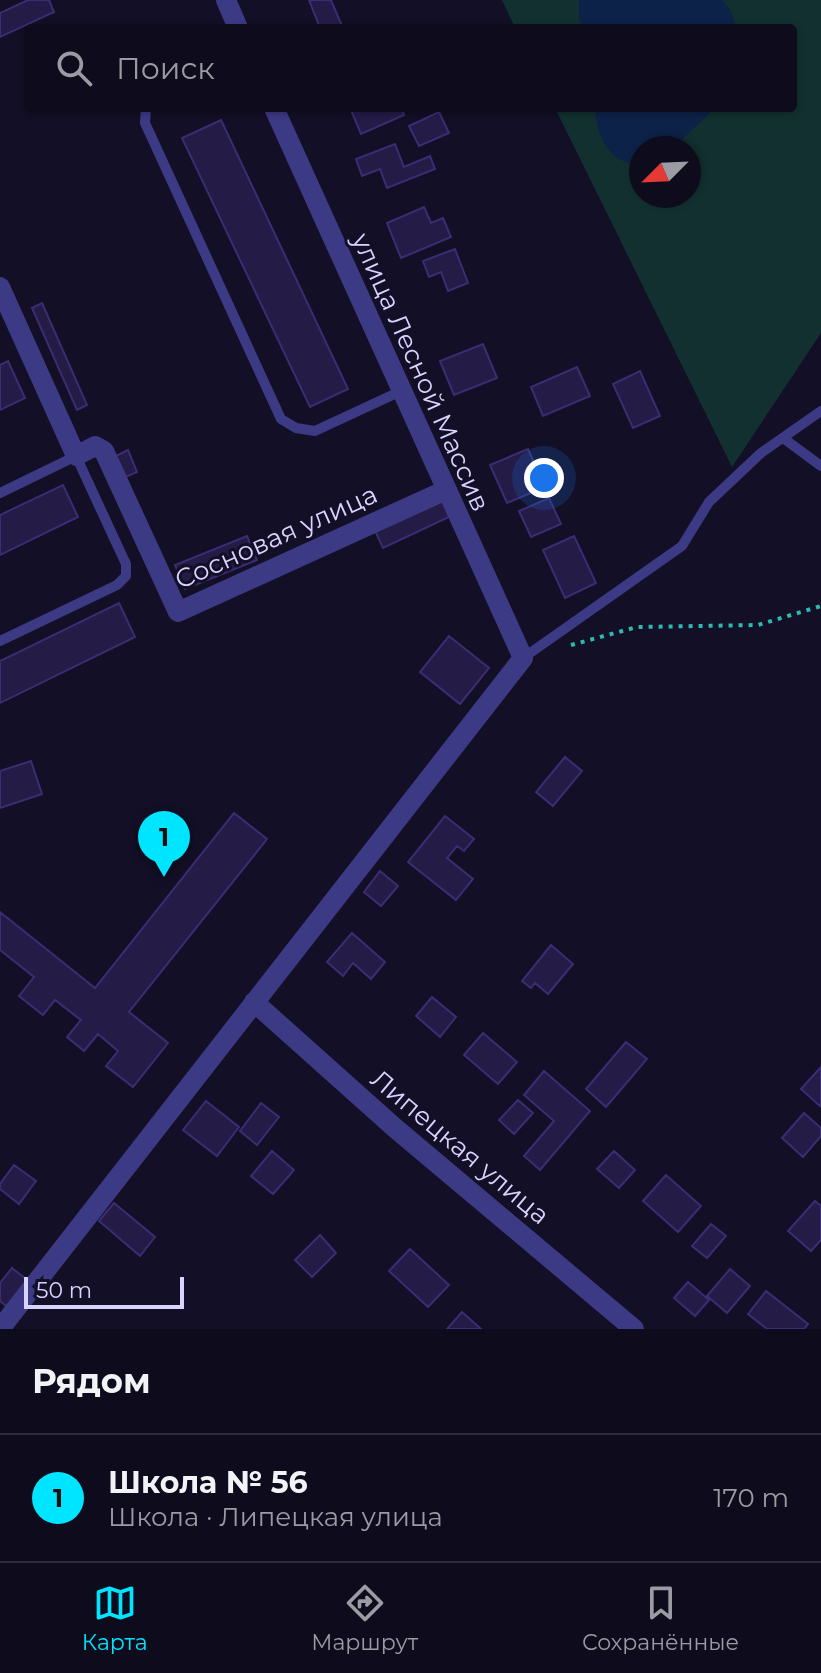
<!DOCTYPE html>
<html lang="ru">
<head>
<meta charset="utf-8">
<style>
	:root { --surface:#0e0b1c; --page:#171425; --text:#f1f3f6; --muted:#9b9ba3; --line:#2e2b3b; --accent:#00e5ff }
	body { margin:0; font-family:Montserrat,sans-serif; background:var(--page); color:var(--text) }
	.compass { position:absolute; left:629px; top:136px; width:72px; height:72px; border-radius:50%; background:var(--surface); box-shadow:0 2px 6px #0004; rotate:246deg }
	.scale { position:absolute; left:24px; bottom:20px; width:160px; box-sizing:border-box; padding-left:8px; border:4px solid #d9d4ff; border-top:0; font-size:22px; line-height:28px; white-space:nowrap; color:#d9d4ff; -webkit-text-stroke:6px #130f26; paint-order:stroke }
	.you { position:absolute; left:544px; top:478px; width:28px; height:28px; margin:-20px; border:6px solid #fff; border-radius:50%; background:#1a73e8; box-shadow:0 0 0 12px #1a73e833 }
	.badge { display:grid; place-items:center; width:52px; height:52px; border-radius:50%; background:var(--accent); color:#111; font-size:26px; font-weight:700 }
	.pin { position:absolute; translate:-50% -66px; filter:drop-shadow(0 2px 4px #0008) }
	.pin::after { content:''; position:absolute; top:42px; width:28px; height:24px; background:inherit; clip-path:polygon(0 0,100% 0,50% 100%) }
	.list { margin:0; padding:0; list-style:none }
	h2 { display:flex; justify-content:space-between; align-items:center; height:104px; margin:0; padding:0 32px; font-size:34px }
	h2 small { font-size:26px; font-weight:400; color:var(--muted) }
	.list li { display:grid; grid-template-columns:52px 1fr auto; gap:24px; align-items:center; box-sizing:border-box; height:128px; padding:0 32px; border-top:2px solid var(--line) }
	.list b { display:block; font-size:30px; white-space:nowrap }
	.list p { margin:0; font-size:26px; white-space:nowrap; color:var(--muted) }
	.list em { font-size:26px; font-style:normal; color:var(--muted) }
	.icon { flex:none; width:44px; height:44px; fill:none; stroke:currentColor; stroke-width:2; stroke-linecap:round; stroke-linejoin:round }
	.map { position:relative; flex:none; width:821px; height:1329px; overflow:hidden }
	.search { position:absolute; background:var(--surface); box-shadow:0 2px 6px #0004; left:24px; right:24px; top:24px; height:88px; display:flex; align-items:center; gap:20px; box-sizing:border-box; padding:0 28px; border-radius:8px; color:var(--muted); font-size:30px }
	.sheet { height:232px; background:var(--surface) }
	nav { display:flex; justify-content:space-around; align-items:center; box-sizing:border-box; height:112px; border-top:2px solid var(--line); background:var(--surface); font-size:22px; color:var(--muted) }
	nav a { display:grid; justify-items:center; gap:4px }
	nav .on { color:var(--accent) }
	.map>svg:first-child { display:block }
</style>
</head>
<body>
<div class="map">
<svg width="821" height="1329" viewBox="0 0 821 1329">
	<rect width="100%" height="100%" fill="#130f26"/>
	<path fill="#12302f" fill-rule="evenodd" d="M 502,0 L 821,0 L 821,333 L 732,467 L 555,108 L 793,108 L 793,28 L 515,28 ZM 641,148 L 689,148 L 689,196 L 641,196 Z"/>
	<path fill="#0c2248" d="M 579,0 L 722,0 L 730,9 L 737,28 L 585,28 L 579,20 Z
		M 595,108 L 715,108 L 673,148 L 641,148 L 641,163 C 609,167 596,134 595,108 Z"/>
	<path fill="#241b47" stroke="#3b2d73" stroke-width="2" d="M 28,0 L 49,0 L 54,12 L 0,37 L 0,13 Z
		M 309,0 L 331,0 L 342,26 L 320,28 Z
		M 350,108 L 401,108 L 404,115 L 361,134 Z
		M 439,112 L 449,133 L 419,146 L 409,126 Z
		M 221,120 L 348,389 L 310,407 L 182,138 Z
		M 395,144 L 404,167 L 430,156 L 435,169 L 387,188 L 380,169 L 362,176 L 356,159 Z
		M 424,207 L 431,223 L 443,218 L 451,237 L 401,258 L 387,223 Z
		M 455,249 L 468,283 L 448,291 L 441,272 L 429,277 L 423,261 Z
		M 42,303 L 87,405 L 77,410 L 32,308 Z
		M 483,344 L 497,378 L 454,395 L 440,361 Z
		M 8,361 L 25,398 L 0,410 L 0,365 Z
		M 577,367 L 590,396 L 543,416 L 531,387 Z
		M 640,371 L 660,416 L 633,428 L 613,384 Z
		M 528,449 L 545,487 L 507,503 L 490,465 Z
		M 128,450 L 137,472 L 126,477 L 116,456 Z
		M 63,485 L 78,517 L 0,555 L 0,515 Z
		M 549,498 L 561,524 L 531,537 L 519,511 Z
		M 443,500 L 451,516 L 383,548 L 375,531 Z
		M 247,536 L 257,560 L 185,589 L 175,565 Z
		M 574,536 L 596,583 L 565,598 L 543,550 Z
		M 119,603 L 135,637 L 0,703 L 0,661 Z
		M 449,636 L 489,668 L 460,704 L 420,672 Z
		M 565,757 L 582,771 L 553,806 L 536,792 Z
		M 31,761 L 42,794 L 0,808 L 0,771 Z
		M 234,813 L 267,839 L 129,1012 L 168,1043 L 133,1087 L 106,1066 L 118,1051 L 98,1034 L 84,1051 L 67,1037 L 81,1020 L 55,1000 L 43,1015 L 19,996 L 34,977 L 0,950 L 0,912 L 95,988 Z
		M 445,816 L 474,839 L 464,851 L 457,846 L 447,858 L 473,879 L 456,900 L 408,862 Z
		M 380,871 L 398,886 L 381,906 L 364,892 Z
		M 352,933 L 385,962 L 371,979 L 353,963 L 343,976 L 327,962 Z
		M 551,945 L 573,964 L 548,994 L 535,983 L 531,988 L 522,981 Z
		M 432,997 L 456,1017 L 440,1037 L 416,1016 Z
		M 483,1033 L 517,1062 L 498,1084 L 464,1055 Z
		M 626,1042 L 647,1059 L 606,1107 L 586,1089 Z
		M 821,1067 L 821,1107 L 801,1089 Z
		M 544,1071 L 590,1111 L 540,1170 L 524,1156 L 554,1121 L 524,1095 Z
		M 518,1100 L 533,1113 L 514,1134 L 499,1120 Z
		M 206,1101 L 239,1127 L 217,1156 L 183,1130 Z
		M 261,1103 L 279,1117 L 257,1145 L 240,1131 Z
		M 804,1113 L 821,1128 L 821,1136 L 803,1157 L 782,1138 Z
		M 272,1151 L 294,1170 L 273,1194 L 251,1176 Z
		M 614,1151 L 635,1170 L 619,1188 L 597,1169 Z
		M 14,1165 L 36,1181 L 19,1204 L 0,1189 L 0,1184 Z
		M 666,1175 L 701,1206 L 678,1232 L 643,1201 Z
		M 815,1201 L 821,1206 L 821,1240 L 811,1251 L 788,1231 Z
		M 114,1203 L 155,1237 L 140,1256 L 99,1221 Z
		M 711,1224 L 726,1236 L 707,1258 L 692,1246 Z
		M 320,1235 L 336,1253 L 312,1277 L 295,1260 Z
		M 410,1249 L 449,1285 L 428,1307 L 389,1271 Z
		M 12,1268 L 31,1283 L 11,1310 L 0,1301 L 0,1283 Z
		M 730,1269 L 750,1286 L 727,1313 L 707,1296 Z
		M 688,1282 L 709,1300 L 695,1316 L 674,1298 Z
		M 766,1291 L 808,1324 L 804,1329 L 767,1329 L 748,1314 Z
		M 462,1312 L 481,1329 L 447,1329 Z"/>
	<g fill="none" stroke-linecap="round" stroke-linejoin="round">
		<path stroke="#2fb8b0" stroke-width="4" stroke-dasharray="4 6" stroke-linecap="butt" d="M 571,645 L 637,627 L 758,625 L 821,606"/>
		<path stroke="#3d3a85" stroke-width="10" d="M 146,108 L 145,123 L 281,419 L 296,428 L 315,431 L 401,391
			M 783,438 L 821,466
			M 0,493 L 76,456 L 126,564 L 126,576 L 117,585 L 0,641
			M 523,658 L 682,546 L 709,502 L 761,453 L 821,411"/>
		<path stroke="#3d3a85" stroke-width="20" d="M 226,0 L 238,28
			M 0,287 L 76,456 L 95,446 L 104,451 L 178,612 L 446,490
			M 254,1002 L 395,1128 L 634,1329
			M 0,1329 L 523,658 L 274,108"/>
	</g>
	<g text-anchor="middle" stroke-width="6" stroke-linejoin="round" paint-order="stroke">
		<g font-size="26" fill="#d9d4ff" stroke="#130f26">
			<text transform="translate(421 372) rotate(66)" y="9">улица Лесной Массив</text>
			<text transform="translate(276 537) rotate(-24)" y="9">Сосновая улица</text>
			<text transform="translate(460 1147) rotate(40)" y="9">Липецкая улица</text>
		</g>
	</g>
</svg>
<svg class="compass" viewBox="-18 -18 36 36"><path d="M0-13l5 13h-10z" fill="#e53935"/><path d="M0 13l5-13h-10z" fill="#9b9ba3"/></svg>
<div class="scale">50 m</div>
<div class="you"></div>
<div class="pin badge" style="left:164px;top:877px">1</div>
<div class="search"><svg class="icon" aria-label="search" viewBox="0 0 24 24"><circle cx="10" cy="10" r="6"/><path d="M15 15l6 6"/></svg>Поиск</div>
</div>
<section class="sheet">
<h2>Рядом<small></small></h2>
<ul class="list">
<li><span class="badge">1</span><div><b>Школа № 56</b><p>Школа · Липецкая улица</p></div><em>170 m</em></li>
</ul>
</section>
<nav>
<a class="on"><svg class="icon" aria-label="map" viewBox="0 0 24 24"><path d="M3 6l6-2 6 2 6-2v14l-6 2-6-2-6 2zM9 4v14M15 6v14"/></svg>Карта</a>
<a><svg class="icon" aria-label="directions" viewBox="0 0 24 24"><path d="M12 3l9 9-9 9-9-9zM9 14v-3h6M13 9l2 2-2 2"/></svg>Маршрут</a>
<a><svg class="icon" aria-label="saved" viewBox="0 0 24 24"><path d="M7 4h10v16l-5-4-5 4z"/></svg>Сохранённые</a>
</nav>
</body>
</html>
